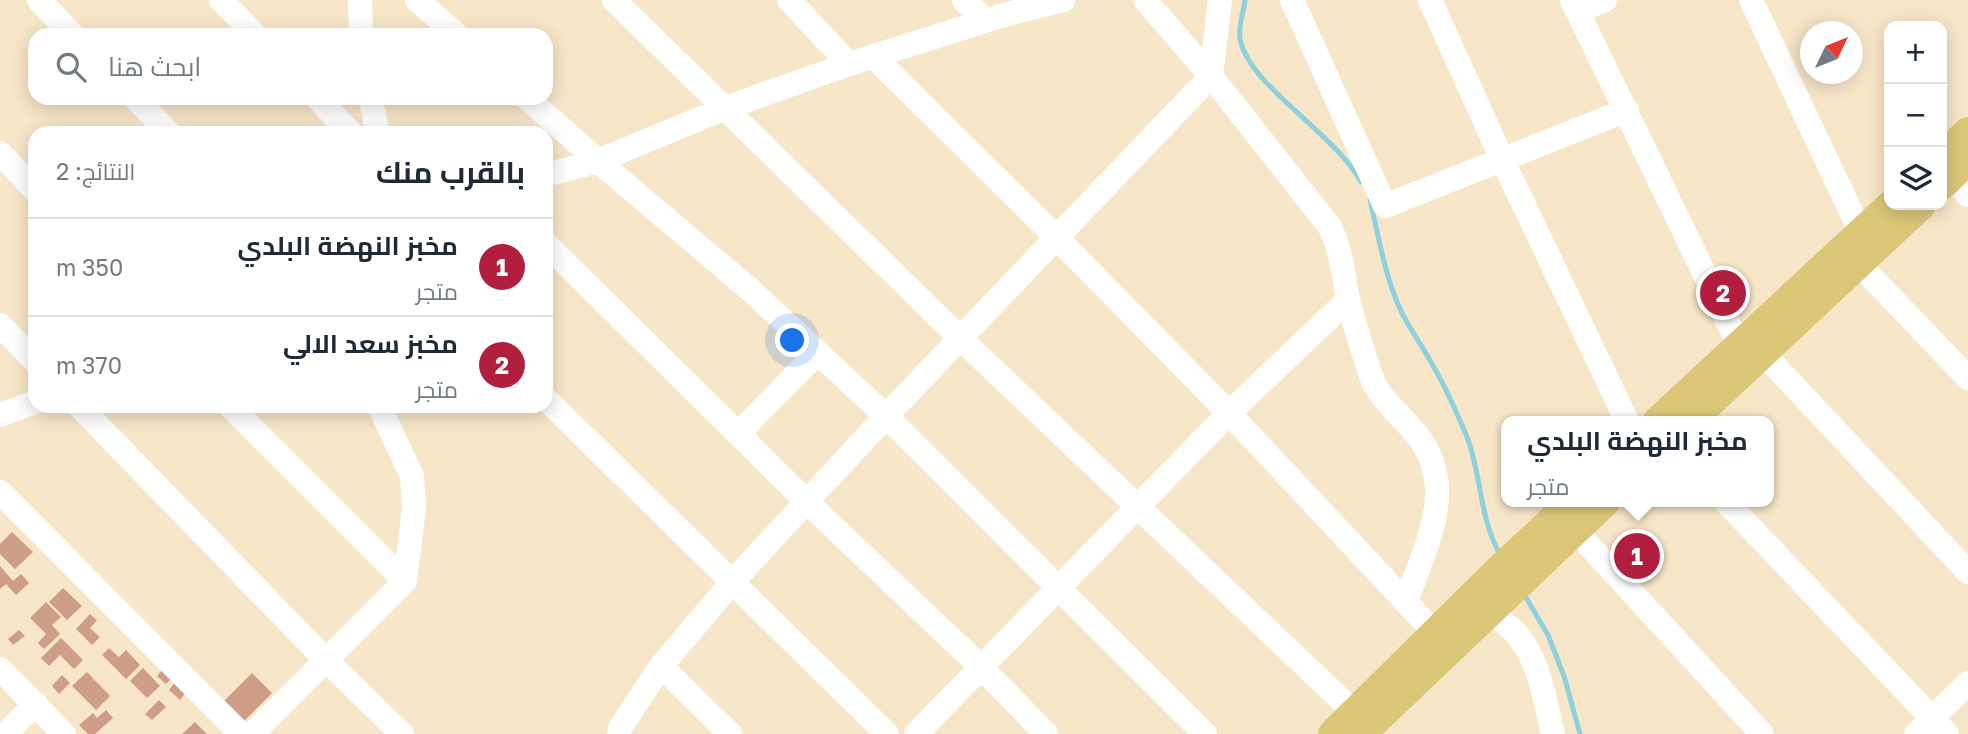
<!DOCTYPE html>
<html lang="ar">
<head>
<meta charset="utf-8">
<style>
	:root { --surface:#fff; --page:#f2f2f3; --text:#1f2937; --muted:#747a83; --line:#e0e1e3; --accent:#b21f3e }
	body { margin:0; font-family:"Golos Text",Cairo,sans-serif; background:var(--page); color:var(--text); direction:rtl }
	.controls { position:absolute; right:21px; top:21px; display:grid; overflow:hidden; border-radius:14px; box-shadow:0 4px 18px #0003 }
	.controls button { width:63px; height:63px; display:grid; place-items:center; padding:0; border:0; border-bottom:2px solid var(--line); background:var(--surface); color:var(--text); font:35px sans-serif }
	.compass { position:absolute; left:1800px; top:21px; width:63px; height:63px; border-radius:50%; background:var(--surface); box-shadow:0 4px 18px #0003; rotate:47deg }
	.you { position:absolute; left:793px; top:341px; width:24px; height:24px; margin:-18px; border:5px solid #fff; border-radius:50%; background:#1a73e8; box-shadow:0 0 0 10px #1a73e833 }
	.badge { display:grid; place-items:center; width:46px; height:46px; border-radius:50%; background:var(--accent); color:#fff; font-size:23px; font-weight:700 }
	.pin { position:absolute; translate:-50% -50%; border:4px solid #fff; box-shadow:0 2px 7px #0006 }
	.popup { position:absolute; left:1501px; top:416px; width:273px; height:91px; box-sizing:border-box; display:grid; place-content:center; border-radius:14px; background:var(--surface); filter:drop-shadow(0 2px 5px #0005); font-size:23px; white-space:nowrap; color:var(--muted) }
	.popup b { font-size:26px; color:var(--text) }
	.popup::after { content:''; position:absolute; left:50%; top:100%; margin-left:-14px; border:14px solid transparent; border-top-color:var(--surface) }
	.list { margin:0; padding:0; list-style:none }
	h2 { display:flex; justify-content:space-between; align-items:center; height:91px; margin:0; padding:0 28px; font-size:30px }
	h2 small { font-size:23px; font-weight:400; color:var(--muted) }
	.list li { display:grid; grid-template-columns:46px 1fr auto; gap:21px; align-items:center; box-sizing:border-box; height:98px; padding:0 28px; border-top:2px solid var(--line) }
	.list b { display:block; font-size:26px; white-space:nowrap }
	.list p { margin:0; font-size:23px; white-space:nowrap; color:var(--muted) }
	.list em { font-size:23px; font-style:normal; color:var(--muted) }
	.icon { flex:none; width:38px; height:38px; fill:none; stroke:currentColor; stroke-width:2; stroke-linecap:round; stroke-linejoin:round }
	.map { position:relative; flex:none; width:1968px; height:734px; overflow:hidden; direction:ltr }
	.search { position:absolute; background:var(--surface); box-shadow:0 4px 18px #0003; left:28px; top:28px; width:525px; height:77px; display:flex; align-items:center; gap:18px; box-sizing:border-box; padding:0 24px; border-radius:21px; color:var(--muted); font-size:26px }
	.panel { position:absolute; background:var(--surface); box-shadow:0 4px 18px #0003; left:28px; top:126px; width:525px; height:287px; border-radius:21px; direction:rtl }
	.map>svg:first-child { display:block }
</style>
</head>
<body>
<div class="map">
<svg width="1968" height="734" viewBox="0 0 1968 734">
	<rect width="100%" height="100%" fill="#f8e6c9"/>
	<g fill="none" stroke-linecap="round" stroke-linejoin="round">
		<path stroke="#8fd0de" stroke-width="5" d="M 1245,1 C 1243,13 1238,27 1240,39 C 1249,86 1335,133 1361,182
			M 1370,200 C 1379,238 1385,278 1402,313 C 1411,331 1423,347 1432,364 C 1446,387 1457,413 1467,437 C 1482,476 1479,519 1501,556
			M 1524,594 L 1548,635 L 1564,676 L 1580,734"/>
	</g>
	<path fill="#ce9d85" d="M 12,532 L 33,552 L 15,569 L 0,554 L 0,544 Z
		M 0,566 L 13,581 L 21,574 L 29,583 L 16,595 L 6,584 L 0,589 Z
		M 63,588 L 82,606 L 67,620 L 49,602 Z
		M 46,602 L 61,617 L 52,625 L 60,634 L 44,649 L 38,643 L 46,634 L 30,618 Z
		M 90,614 L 97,620 L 90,628 L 100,637 L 92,645 L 76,629 Z
		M 19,630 L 25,636 L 13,645 L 8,639 Z
		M 61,638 L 83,660 L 74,669 L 60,655 L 49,666 L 41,658 Z
		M 109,648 L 119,657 L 126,650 L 140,665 L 126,679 L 102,655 Z
		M 143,668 L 160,686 L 147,698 L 130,681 Z
		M 162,670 L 172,678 L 166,684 L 157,676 Z
		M 87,672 L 110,696 L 96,710 L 72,686 Z
		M 252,673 L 272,693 L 244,721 L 224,701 Z
		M 62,675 L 70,683 L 59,694 L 52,686 Z
		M 176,681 L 187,691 L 180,700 L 169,690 Z
		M 159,700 L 166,707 L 152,720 L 145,714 Z
		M 106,710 L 113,718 L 95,734 L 88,734 L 79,725 L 93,713 L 97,718 Z
		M 195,722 L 207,734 L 182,734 Z"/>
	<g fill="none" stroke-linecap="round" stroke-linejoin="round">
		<path stroke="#fff" stroke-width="24" d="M 39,0 L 73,35
			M 221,0 L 255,35
			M 360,0 L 361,35
			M 417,0 L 457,35
			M 614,0 L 961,339 L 1355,713
			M 789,0 L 849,64
			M 964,0 L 985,20
			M 1220,0 L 1211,76 L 1330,227 C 1342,252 1343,273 1348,299 C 1354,325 1363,351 1371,376 C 1379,399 1402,416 1417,435 C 1459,488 1425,547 1406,601
			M 1292,0 L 1385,206 L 1627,110
			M 1430,0 L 1502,159 L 1627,421
			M 1572,0 L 1739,345
			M 1751,0 L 1861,233
			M 1577,11 L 1605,0
			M 874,57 L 1058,239 L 1229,413 L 1435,633
			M 135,98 L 169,133
			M 317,98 L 351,133
			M 371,98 L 377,133
			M 527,98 L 598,161 L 748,288 L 886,416 L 1205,734
			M 0,153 L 35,190
			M 546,175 L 598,161 L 723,109 L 849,64 L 1004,15 L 1063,0
			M 1951,177 L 1968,195
			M 546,244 L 807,502 L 981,667 L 1046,734
			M 1859,264 L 1968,378
			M 0,325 L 35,361
			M 1763,353 L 1968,572
			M 546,399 L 887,734
			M 79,406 L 325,659 L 402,734
			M 230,406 L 405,581
			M 0,415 L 35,402
			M 738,434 L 818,352
			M 0,492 L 241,734
			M 1726,502 L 1947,734
			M 1575,530 L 1762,734
			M 1490,611 C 1498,618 1507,625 1515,632 C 1539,658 1545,701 1553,734
			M 661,666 L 730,734
			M 0,669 L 64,734
			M 5,734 L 36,704
			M 252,734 L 405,581 L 414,508 L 412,476 L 379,406
			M 619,734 L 620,728 L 661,666 L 733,581 L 886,416 L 1211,76 L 1145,0
			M 916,734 L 1229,413 L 1348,300
			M 1916,734 L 1968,683"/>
		<path stroke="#dcc779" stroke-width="30" d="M 1942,157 L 1968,132
			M 1942,185 L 1968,160
			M 1658,421 L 1891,205
			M 1690,421 L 1921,205
			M 1333,734 L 1500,569 L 1572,502
			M 1361,734 L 1605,502"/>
	</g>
</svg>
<div class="controls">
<button>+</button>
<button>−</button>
<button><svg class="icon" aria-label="layers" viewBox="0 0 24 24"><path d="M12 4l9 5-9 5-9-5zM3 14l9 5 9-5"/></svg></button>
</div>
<svg class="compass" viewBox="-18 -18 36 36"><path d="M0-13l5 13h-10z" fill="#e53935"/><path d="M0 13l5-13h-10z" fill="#747a83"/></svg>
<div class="you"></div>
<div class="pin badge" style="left:1637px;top:556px">1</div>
<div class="popup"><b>مخبز النهضة البلدي</b>متجر</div>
<div class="pin badge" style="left:1723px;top:293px">2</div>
<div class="search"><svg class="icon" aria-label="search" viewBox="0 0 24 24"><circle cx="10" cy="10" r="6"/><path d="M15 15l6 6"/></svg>ابحث هنا</div>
<section class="panel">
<h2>بالقرب منك<small>النتائج: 2</small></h2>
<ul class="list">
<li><span class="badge">1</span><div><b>مخبز النهضة البلدي</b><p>متجر</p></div><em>350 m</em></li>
<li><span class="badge">2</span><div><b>مخبز سعد الالي</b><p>متجر</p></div><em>370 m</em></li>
</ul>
</section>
</div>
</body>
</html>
